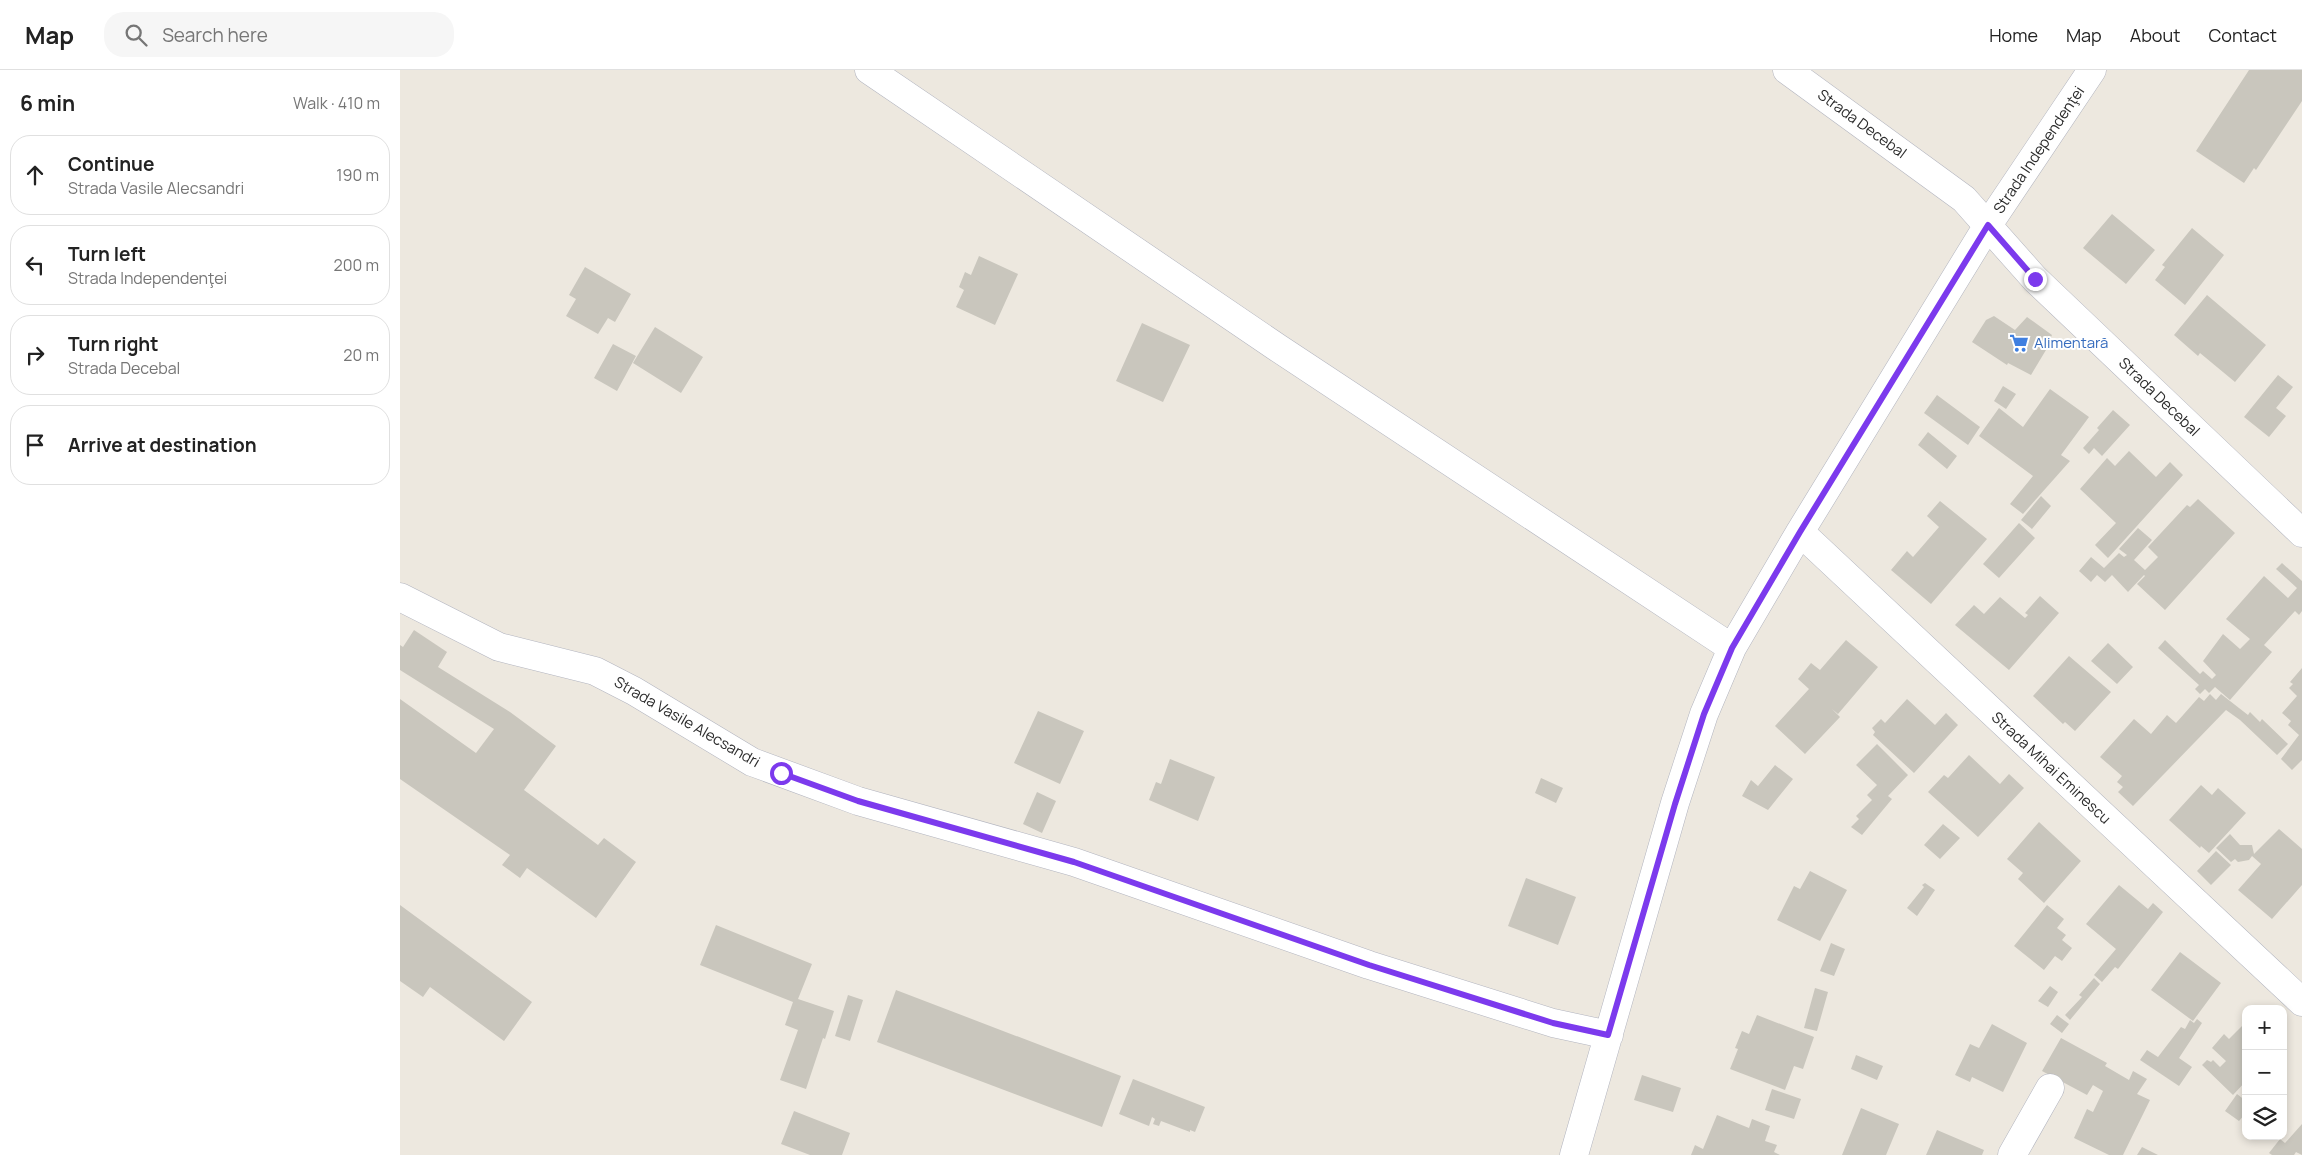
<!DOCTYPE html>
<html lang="en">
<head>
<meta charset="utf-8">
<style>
	:root { --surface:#fff; --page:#f6f6f6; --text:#222; --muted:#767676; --line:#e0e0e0 }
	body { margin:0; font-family:Manrope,sans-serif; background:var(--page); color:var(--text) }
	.controls { position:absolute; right:15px; bottom:15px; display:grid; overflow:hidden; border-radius:10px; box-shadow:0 2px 8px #0003 }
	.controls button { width:45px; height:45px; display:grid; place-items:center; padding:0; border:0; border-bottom:1px solid var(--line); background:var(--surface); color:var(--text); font:25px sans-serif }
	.stop { position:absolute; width:15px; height:15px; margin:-11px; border:4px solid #7c3aed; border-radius:50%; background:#fff }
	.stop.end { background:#7c3aed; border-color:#fff; box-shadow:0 1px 5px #0008 }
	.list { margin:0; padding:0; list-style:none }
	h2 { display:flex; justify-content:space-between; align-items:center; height:65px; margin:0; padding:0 20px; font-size:21px }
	h2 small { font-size:16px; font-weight:400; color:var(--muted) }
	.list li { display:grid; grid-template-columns:32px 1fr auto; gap:15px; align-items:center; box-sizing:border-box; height:80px; margin:0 10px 10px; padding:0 10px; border:1px solid var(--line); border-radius:20px }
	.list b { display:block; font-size:19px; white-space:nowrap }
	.list p { margin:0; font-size:16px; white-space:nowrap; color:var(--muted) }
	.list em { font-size:16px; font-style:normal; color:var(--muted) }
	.icon { flex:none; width:28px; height:28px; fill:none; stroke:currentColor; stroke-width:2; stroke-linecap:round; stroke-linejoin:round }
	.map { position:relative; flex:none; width:1902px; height:1085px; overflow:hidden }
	header { display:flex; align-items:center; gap:30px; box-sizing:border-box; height:70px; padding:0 25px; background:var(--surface); border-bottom:1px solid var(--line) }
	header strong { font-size:24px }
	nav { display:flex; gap:28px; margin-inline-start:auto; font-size:18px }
	.search { width:350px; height:45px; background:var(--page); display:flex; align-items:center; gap:12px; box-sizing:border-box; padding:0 18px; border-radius:20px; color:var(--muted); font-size:19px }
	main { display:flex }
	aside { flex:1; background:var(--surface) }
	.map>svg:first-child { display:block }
</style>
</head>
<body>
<header>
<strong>Map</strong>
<div class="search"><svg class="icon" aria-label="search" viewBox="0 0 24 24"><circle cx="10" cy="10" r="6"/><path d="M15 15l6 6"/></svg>Search here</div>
<nav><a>Home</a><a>Map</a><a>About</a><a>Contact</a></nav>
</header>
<main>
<aside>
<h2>6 min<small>Walk · 410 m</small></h2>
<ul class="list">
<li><svg class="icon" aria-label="ahead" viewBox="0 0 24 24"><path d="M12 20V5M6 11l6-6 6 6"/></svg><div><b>Continue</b><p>Strada Vasile Alecsandri</p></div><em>190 m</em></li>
<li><svg class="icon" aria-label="left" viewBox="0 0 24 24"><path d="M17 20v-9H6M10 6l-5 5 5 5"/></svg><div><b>Turn left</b><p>Strada Independenţei</p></div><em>200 m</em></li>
<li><svg class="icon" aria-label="right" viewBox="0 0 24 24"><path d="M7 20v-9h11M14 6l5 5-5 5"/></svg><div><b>Turn right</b><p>Strada Decebal</p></div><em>20 m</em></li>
<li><svg class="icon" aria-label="arrive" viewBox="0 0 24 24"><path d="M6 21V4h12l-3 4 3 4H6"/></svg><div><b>Arrive at destination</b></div></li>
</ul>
</aside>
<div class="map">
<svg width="1902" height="1085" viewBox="0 0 1902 1085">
	<rect width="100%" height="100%" fill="#ede8df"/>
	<path fill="#c9c6bd" d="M 1849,0 L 1902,0 L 1902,31 L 1856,100 L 1854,98 L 1844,113 L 1796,81 Z
		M 1712,144 L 1755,180 L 1726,214 L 1683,178 Z
		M 1792,158 L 1824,185 L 1785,235 L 1755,210 L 1765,197 L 1762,195 Z
		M 579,186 L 618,204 L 595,255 L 556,237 L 564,220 L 559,217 L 565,202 L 571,205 Z
		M 185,197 L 231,224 L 215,252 L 208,248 L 198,264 L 166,246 L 176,229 L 169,225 Z
		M 1807,225 L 1866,275 L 1835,312 L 1800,283 L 1798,286 L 1774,265 Z
		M 1594,246 L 1615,260 L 1627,247 L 1652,265 L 1650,269 L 1652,270 L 1631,305 L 1608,293 L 1607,295 L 1572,272 L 1586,250 Z
		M 742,253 L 790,275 L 763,332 L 716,311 Z
		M 255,257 L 303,287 L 281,323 L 233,293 Z
		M 213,274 L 236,286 L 217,321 L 194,308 Z
		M 1878,305 L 1893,317 L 1876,338 L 1886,346 L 1869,367 L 1844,347 Z
		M 1603,316 L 1616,324 L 1606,339 L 1594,331 Z
		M 1650,319 L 1689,347 L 1661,385 L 1670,391 L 1623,444 L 1610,434 L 1633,406 L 1579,366 L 1599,338 L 1623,357 Z
		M 1537,325 L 1580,357 L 1568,375 L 1524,343 Z
		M 1713,340 L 1730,355 L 1702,386 L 1694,378 L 1689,384 L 1683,378 L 1699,360 L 1697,358 Z
		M 1528,362 L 1557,386 L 1547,399 L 1518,375 Z
		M 1729,381 L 1756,407 L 1770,392 L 1783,405 L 1708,488 L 1695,475 L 1716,453 L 1680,419 L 1707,388 L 1715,396 Z
		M 1641,426 L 1651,436 L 1632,459 L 1621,450 Z
		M 1798,429 L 1835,463 L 1765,540 L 1737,514 L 1745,506 L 1744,505 L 1728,522 L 1712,505 L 1705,512 L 1697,505 L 1691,512 L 1679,501 L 1691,487 L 1704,498 L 1719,483 L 1724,487 L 1727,485 L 1719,479 L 1738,458 L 1752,470 L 1734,490 L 1745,500 L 1758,487 L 1748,477 L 1787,435 L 1790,437 Z
		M 1540,431 L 1587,469 L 1531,534 L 1491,500 L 1507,481 L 1513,487 L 1539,457 L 1527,446 Z
		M 1619,453 L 1635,468 L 1599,508 L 1583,494 Z
		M 1882,493 L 1902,511 L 1902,541 L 1899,545 L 1895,541 L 1864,575 L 1872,582 L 1830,630 L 1815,617 L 1809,623 L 1805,619 L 1800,624 L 1795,619 L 1799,615 L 1758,578 L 1765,570 L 1800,604 L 1803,601 L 1812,609 L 1816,605 L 1803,591 L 1823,564 L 1840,579 L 1850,569 L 1826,549 L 1864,506 L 1888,528 L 1897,518 L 1876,499 Z
		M 1640,526 L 1659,543 L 1609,600 L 1555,555 L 1574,535 L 1584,544 L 1600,527 L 1625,548 L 1628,545 L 1625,543 Z
		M 14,560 L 47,582 L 38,597 L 110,642 L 156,676 L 124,720 L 198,775 L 204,768 L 236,792 L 196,848 L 127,798 L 120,808 L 102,795 L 110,785 L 0,709 L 0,629 L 76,683 L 94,659 L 0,600 L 0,575 L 3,577 Z
		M 1446,570 L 1478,597 L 1438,644 L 1432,639 L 1440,647 L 1405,684 L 1375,656 L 1409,619 L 1398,609 L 1411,593 L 1420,600 Z
		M 1708,573 L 1733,597 L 1717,614 L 1691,591 Z
		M 1669,586 L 1711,622 L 1675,661 L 1665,652 L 1663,654 L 1633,626 Z
		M 1902,598 L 1902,690 L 1892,700 L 1881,689 L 1899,665 L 1888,655 L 1891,651 L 1882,643 L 1897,626 L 1889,618 L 1893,614 L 1890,612 Z
		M 1810,624 L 1816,630 L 1821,624 L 1848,645 L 1850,642 L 1860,652 L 1862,649 L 1888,674 L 1877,685 L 1840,650 L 1826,640 L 1733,736 L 1718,722 L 1723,717 L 1717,712 L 1722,706 L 1700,687 L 1734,649 L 1751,664 L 1767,645 L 1776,653 L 1799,627 L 1804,631 Z
		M 1507,629 L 1535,655 L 1546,643 L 1558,655 L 1514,703 L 1473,665 L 1475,662 L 1472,658 L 1481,649 L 1485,653 Z
		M 638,641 L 684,661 L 660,714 L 614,693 Z
		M 1477,674 L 1508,705 L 1488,726 L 1492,729 L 1462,765 L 1451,757 L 1459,749 L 1456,746 L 1472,730 L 1467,725 L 1477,715 L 1456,695 Z
		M 1569,685 L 1600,714 L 1609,704 L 1624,718 L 1578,767 L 1528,722 L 1544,705 L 1548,708 Z
		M 770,689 L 815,707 L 798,751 L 749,730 L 756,712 L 761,714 Z
		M 1375,695 L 1393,709 L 1368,740 L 1342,726 L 1351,710 L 1358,716 Z
		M 1141,708 L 1163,718 L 1156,733 L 1135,723 Z
		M 1801,715 L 1812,725 L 1818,718 L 1846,743 L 1809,783 L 1801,776 L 1800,778 L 1769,750 Z
		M 637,722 L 656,731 L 642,763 L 623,754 Z
		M 1639,752 L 1681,791 L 1644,833 L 1618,809 L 1623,803 L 1607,789 Z
		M 1543,754 L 1560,768 L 1540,789 L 1524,775 Z
		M 1879,759 L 1902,779 L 1902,815 L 1872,849 L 1838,820 L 1861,794 L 1852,786 L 1849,790 L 1838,792 L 1835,789 L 1831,792 L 1816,778 L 1830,764 L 1840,775 L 1852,775 L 1854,784 Z
		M 1816,781 L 1831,795 L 1811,815 L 1797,801 Z
		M 1410,801 L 1447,820 L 1420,871 L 1377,850 L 1394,816 L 1400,819 Z
		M 1126,808 L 1176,827 L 1158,875 L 1108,856 Z
		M 1525,813 L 1535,820 L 1517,846 L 1507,838 L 1524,817 L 1522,815 Z
		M 1719,815 L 1748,839 L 1753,833 L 1763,842 L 1718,899 L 1715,897 L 1702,912 L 1694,905 L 1716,879 L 1686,854 Z
		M 0,835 L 132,932 L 104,971 L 30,917 L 23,927 L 0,911 Z
		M 1647,835 L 1664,849 L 1657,858 L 1666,865 L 1662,870 L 1672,878 L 1662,891 L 1655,886 L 1644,900 L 1614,876 Z
		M 316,855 L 412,894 L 398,929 L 434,941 L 425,969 L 423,968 L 406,1019 L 380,1010 L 398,960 L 385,955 L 393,932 L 300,895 Z
		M 1431,873 L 1445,879 L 1434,906 L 1420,901 Z
		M 1780,882 L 1821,913 L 1793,951 L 1751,920 Z
		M 1694,908 L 1700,914 L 1670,950 L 1665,945 L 1682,927 L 1679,925 Z
		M 1650,916 L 1658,922 L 1648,937 L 1638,931 Z
		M 1415,918 L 1428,922 L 1417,961 L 1404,958 Z
		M 496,920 L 721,1006 L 702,1057 L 477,972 Z
		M 448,925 L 463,930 L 450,971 L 435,966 Z
		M 1357,945 L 1414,967 L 1403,999 L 1394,996 L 1385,1020 L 1330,999 L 1338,979 L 1335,978 L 1342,961 L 1349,964 Z
		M 1657,945 L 1669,954 L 1662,963 L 1650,954 Z
		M 1797,949 L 1802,953 L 1779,988 L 1792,997 L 1779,1016 L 1740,990 L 1747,980 L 1758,987 L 1781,957 L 1785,959 L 1790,950 L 1794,953 Z
		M 1846,952 L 1846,1011 L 1833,1025 L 1802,995 L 1807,990 L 1811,992 L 1813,990 L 1820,997 L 1826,991 L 1812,978 L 1824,964 L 1829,969 Z
		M 1592,954 L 1627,973 L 1603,1022 L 1572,1007 L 1570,1012 L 1555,1005 L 1570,974 L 1579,978 Z
		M 1661,968 L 1707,993 L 1705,996 L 1729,1010 L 1733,1001 L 1747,1009 L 1737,1024 L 1750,1030 L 1723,1085 L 1709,1085 L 1674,1068 L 1687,1039 L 1693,1042 L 1703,1021 L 1693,1015 L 1687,1025 L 1642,1001 Z
		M 1456,985 L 1483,996 L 1477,1010 L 1451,999 Z
		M 1242,1005 L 1281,1018 L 1273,1042 L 1234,1030 Z
		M 733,1009 L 805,1037 L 795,1062 L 790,1060 L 790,1062 L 761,1051 L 759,1056 L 753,1054 L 755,1049 L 752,1047 L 749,1056 L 719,1044 Z
		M 1372,1019 L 1401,1029 L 1394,1049 L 1365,1040 Z
		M 1837,1024 L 1846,1031 L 1846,1043 L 1839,1051 L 1825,1041 Z
		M 1461,1038 L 1499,1054 L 1486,1085 L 1442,1085 Z
		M 394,1041 L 450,1063 L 442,1085 L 410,1085 L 381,1074 Z
		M 1317,1045 L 1349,1058 L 1352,1049 L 1370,1056 L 1365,1071 L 1377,1075 L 1374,1082 L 1380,1085 L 1291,1085 L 1295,1075 L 1303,1079 Z
		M 1902,1054 L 1902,1085 L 1896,1082 L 1894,1085 L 1872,1085 L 1869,1083 L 1880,1069 L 1885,1073 Z
		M 1537,1060 L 1584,1080 L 1582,1085 L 1526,1085 Z
		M 1742,1077 L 1758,1085 L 1737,1085 Z"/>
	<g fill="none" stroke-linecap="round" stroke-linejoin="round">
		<g stroke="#b2b4bf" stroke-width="29">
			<path id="minor" d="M 469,0 L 878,278 L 1332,578
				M 1387,0 L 1564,129 L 1635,209 L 1902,463
				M 1400,462 L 1902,932
				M 0,527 L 99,577 L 195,601 L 234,621 L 352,692 L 458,731 L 674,792 L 969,895 L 1153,953 L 1209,965
				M 1174,1085 L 1275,733 L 1304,644 L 1332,578 L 1400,462 L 1588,155 L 1692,0
				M 1612,1085 L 1650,1018"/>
		</g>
		<use href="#minor" stroke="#fff" stroke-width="28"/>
	</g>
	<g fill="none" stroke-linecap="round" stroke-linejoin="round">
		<path stroke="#7c3aed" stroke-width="6" d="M 381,703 L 458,731 L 674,792 L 969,895 L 1153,953 L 1208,965 L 1275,734 L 1304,644 L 1332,578 L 1400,462 L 1588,155 L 1635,209"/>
	</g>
	<defs>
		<g id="supermarket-bare" transform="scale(1.5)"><path d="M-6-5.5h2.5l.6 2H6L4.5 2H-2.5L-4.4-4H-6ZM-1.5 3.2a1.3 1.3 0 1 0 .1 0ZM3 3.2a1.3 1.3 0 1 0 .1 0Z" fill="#3f7fe0" stroke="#fff" stroke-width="2.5" paint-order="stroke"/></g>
	</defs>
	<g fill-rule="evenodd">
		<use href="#supermarket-bare" x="1619" y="273"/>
	</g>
	<g text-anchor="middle" stroke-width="4" stroke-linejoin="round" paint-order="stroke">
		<g font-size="15" fill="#2c2c2c" stroke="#fff">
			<text transform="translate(1462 54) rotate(36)" y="5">Strada Decebal</text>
			<text transform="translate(1639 80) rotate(-56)" y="5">Strada Independenţei</text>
			<text transform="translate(1759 327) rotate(44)" y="5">Strada Decebal</text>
			<text transform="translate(287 652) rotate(30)" y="5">Strada Vasile Alecsandri</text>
			<text transform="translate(1651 698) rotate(43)" y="5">Strada Mihai Eminescu</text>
		</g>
		<g font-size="15" fill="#366cbe" stroke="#fff" text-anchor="start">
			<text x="1634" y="278">Alimentară</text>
		</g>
	</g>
</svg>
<div class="controls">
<button>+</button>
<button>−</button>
<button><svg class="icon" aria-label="layers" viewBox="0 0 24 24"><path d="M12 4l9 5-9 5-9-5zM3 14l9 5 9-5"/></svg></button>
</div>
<div class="stop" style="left:381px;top:703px"></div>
<div class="stop end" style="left:1635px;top:209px"></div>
</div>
</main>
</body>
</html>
